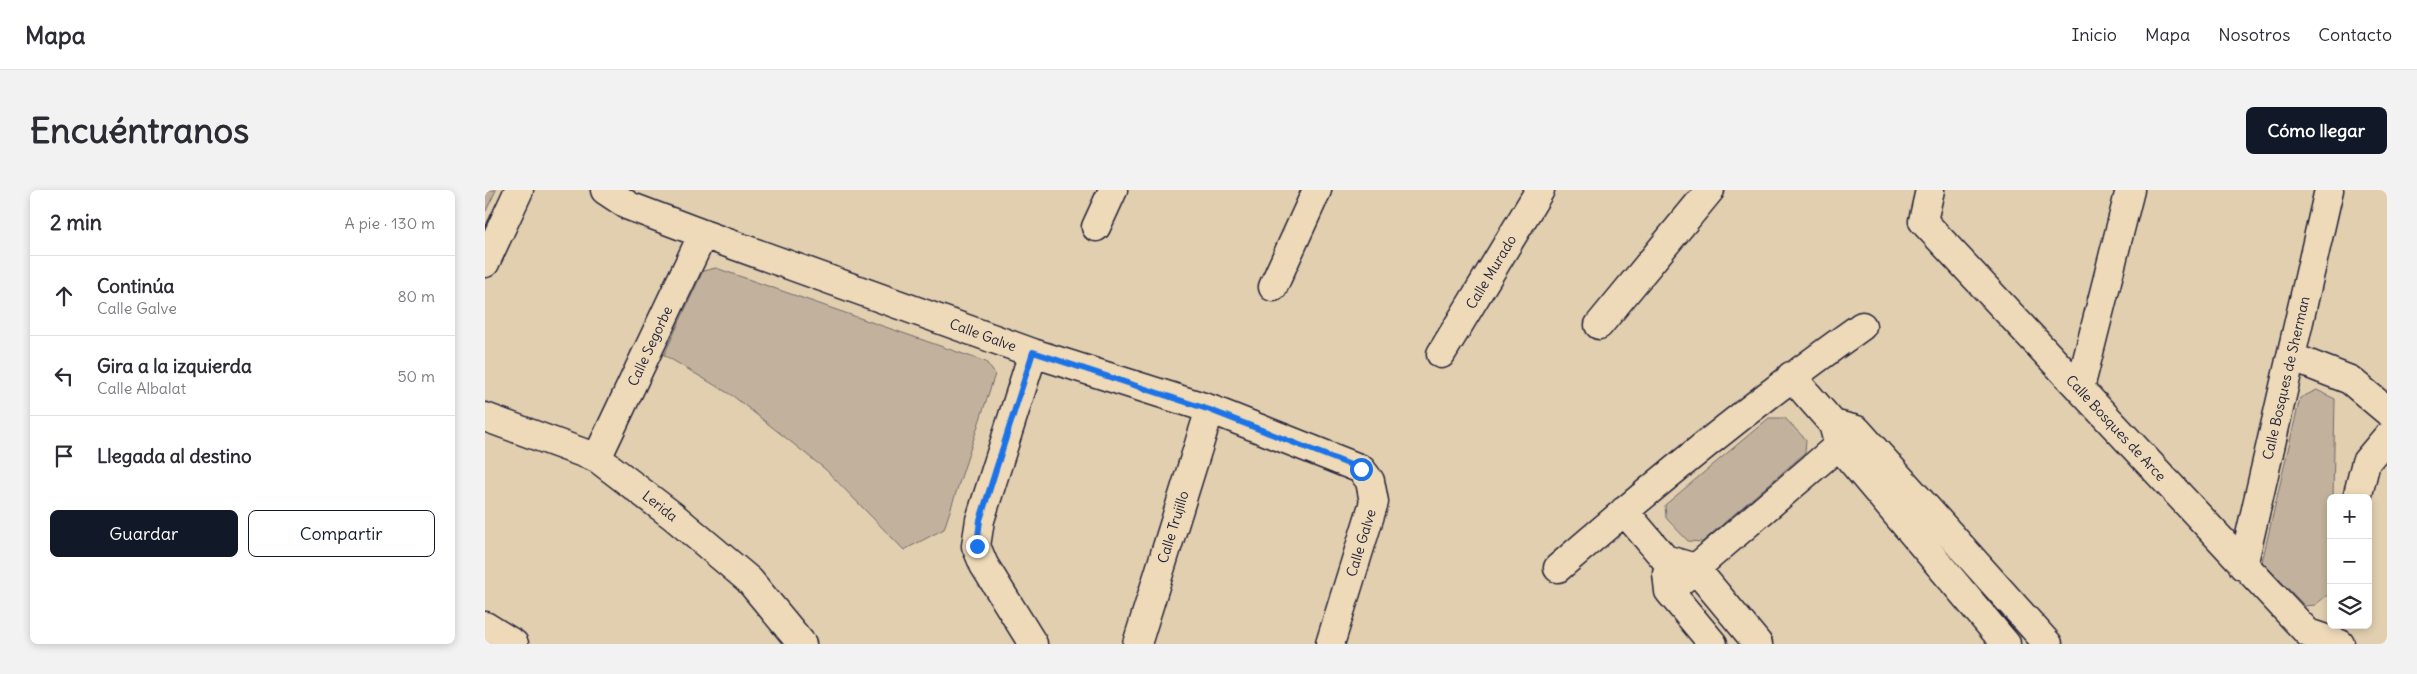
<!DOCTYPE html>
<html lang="es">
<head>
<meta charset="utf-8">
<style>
	:root { --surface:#fff; --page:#f2f2f3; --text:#2b2b33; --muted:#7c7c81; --line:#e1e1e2; --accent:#111827 }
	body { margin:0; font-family:Delius,sans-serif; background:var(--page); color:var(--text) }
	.controls { position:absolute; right:15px; bottom:15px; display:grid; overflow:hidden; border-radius:8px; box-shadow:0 2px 8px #0003 }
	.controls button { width:45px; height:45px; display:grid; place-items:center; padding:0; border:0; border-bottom:1px solid var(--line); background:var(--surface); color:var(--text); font:25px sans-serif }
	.stop { position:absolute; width:15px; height:15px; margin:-11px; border:4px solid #1a73e8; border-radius:50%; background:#fff }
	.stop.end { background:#1a73e8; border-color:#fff; box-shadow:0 1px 5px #0008 }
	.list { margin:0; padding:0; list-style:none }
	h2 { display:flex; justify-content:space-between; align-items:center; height:65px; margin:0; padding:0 20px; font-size:21px }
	h2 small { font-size:16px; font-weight:400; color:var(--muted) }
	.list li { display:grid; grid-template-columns:32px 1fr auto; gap:15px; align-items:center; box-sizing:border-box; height:80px; padding:0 20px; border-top:1px solid var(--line) }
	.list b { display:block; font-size:19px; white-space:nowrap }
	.list p { margin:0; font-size:16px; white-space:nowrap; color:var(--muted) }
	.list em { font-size:16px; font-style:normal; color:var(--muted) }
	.actions { display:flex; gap:10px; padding:15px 20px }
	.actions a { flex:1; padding:11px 0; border:1px solid var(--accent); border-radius:8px; text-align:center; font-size:18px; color:var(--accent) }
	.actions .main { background:var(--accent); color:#fff }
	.icon { flex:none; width:28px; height:28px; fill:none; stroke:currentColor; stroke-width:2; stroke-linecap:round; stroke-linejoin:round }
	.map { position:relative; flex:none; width:1902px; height:454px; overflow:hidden; border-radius:8px }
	header { display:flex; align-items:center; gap:30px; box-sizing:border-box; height:70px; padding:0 25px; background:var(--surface); border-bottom:1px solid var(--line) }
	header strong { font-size:24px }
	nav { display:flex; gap:28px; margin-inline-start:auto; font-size:18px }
	.intro { display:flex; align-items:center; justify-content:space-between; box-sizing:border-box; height:120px; padding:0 30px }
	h1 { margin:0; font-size:35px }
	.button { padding:12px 22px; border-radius:8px; background:var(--accent); color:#fff; font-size:18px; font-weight:700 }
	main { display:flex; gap:30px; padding:0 30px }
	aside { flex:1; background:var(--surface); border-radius:8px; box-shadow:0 2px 8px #0003 }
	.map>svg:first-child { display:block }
</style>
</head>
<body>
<header>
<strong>Mapa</strong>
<nav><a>Inicio</a><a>Mapa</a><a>Nosotros</a><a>Contacto</a></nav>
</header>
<div class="intro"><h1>Encuéntranos</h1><a class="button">Cómo llegar</a></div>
<main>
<aside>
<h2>2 min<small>A pie · 130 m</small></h2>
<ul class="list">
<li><svg class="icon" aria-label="ahead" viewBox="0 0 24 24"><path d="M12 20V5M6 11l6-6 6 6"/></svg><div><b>Continúa</b><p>Calle Galve</p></div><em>80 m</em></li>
<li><svg class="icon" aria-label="left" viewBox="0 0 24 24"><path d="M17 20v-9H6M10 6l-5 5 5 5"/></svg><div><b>Gira a la izquierda</b><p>Calle Albalat</p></div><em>50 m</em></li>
<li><svg class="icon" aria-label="arrive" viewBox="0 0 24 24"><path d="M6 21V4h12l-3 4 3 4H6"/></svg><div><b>Llegada al destino</b></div></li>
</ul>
<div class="actions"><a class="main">Guardar</a><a>Compartir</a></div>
</aside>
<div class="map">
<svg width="1902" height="454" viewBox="0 0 1902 454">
	<rect width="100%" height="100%" fill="#e2cfb0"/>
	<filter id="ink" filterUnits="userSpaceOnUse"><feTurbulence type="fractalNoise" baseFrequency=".02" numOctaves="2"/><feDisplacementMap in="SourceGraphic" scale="10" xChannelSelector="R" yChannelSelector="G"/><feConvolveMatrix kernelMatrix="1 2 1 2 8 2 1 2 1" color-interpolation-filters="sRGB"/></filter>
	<g filter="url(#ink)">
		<path fill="#c2b29d" stroke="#726a6c" d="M 0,0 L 11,0 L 1,21 L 0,21 Z
			M 231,78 L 501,172 L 510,184 L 459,339 L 419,360 L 340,279 L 248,206 L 179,165 L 218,81 Z
			M 1832,200 L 1850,209 L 1848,308 L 1846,308 L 1845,403 L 1830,415 L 1820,416 L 1777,372 L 1815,208 Z
			M 1284,228 L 1300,228 L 1321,250 L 1320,263 L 1217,352 L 1203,351 L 1181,328 L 1180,315 Z"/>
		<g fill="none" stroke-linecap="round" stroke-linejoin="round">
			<g stroke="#22223b" stroke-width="31">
				<path id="minor" d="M 120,0 L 144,16 L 218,44 L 548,163 L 725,219 L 876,279 L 885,291 L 889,312 L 845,454
					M 1445,0 L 1438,31 L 1823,443 L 1855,454
					M 611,37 L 628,0
					M 0,73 L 34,0
					M 788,97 L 832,0
					M 1114,135 L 1225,0
					M 956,164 L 1055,0
					M 1806,167 L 1865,190 L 1902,221
					M 1306,186 L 1348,234 L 1354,256 L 1521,454
					M 1595,198 L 1645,0
					M 0,227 L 112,268 L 188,326 L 264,390 L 317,454
					M 1348,234 L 1372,240 L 1563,454
					M 112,268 L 218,44
					M 1872,308 L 1881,272 L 1902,247
					M 1139,321 L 1180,369 L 1210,378 L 1273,454
					M 1758,376 L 1844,0
					M 1073,378 C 1171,293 1271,211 1377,136
					M 1182,383 L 1184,401 L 1228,454
					M 1184,401 L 1367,244
					M 0,436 L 29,454
					M 548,454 L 499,375 L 491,356 L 495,330 L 548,163
					M 652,454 L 725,219"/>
			</g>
			<use href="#minor" stroke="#eedab8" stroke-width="28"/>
		</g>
	</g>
	<g fill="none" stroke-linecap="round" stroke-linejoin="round" filter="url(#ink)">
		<path stroke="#1a73e8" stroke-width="6" d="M 492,356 L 495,330 L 548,162 L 725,220 L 876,279"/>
	</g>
	<g text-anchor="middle" stroke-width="4" stroke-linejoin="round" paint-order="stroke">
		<g font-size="14" fill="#22223b" stroke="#eedab8">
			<text transform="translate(1006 82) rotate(-59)" y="5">Calle Murado</text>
			<text transform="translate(498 145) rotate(20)" y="5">Calle Galve</text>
			<text transform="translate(165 156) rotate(-65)" y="5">Calle Segorbe</text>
			<text transform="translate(1801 188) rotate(-77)" y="5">Calle Bosques de Sherman</text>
			<text transform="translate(1631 238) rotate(47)" y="5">Calle Bosques de Arce</text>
			<text transform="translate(175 316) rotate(38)" y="5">Lerida</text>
			<text transform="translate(688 337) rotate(-73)" y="5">Calle Trujillo</text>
			<text transform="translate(876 353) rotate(-73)" y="5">Calle Galve</text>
		</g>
	</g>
</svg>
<div class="controls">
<button>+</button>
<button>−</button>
<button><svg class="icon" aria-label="layers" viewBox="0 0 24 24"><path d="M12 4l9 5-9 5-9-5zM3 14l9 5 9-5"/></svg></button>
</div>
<div class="stop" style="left:876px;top:279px"></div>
<div class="stop end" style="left:492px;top:356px"></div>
</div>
</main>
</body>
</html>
